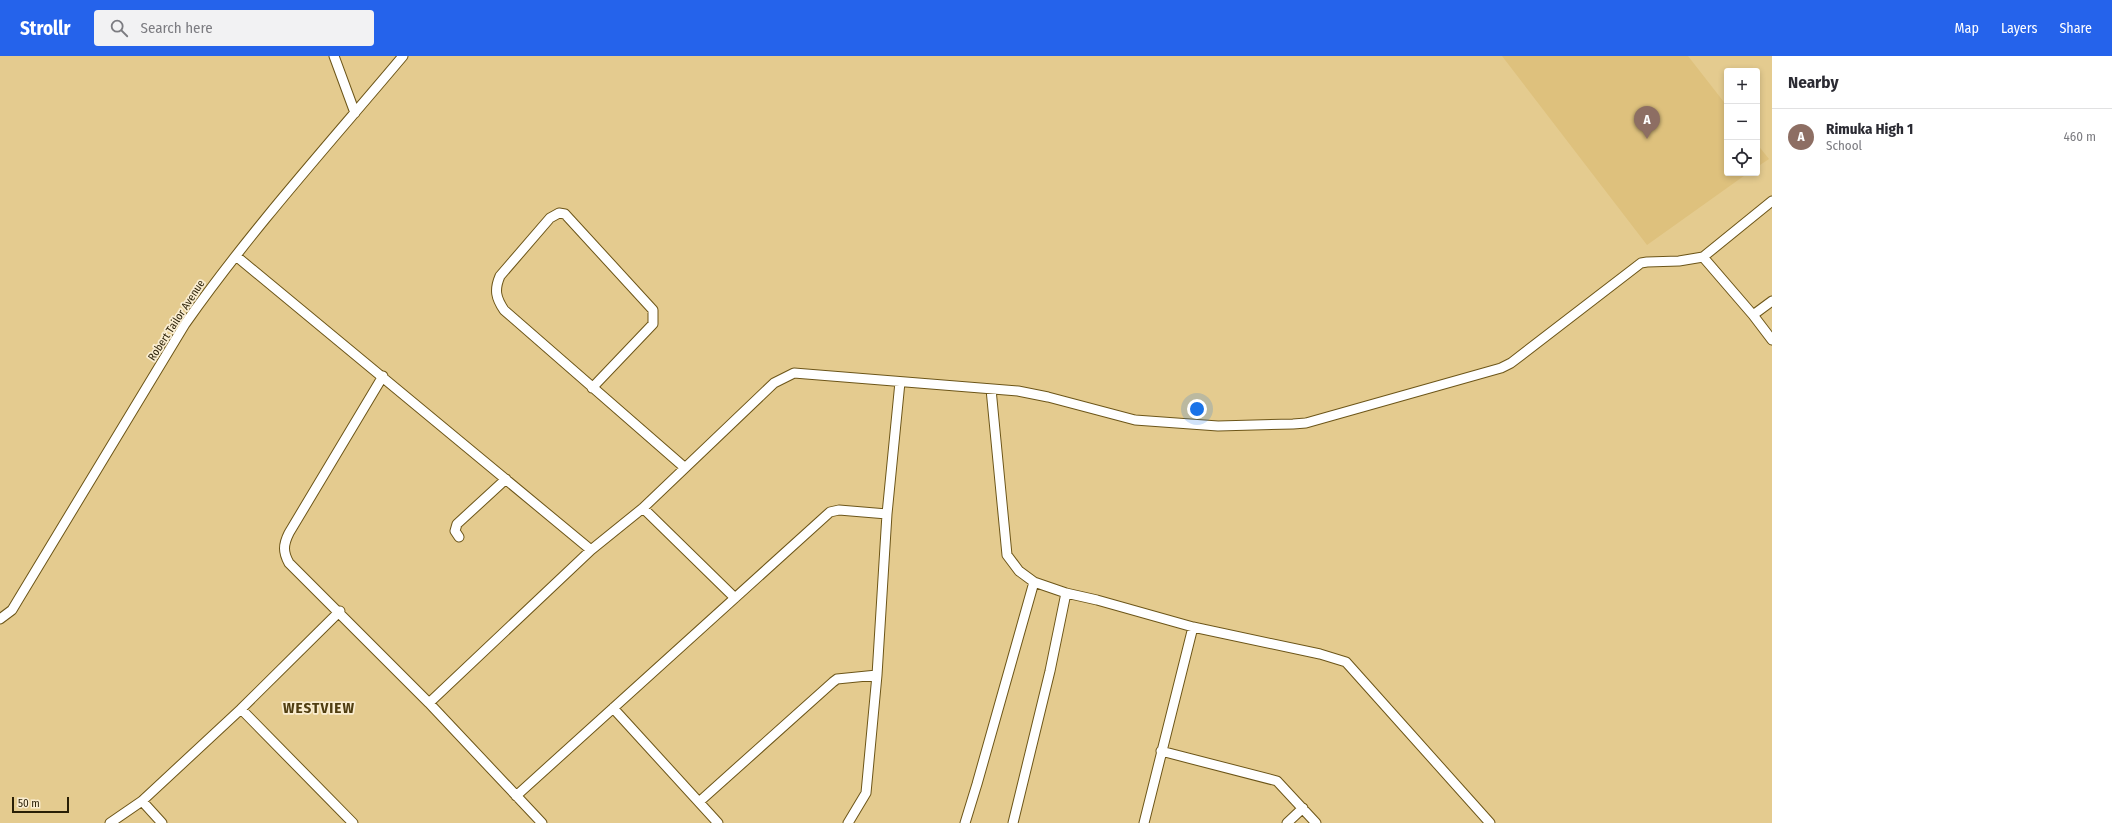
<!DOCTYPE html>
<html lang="en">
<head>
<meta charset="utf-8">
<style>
	:root { --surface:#fff; --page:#f2f2f3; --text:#2b2b33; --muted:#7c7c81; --line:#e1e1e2; --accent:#2563eb }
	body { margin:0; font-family:"Fira Sans Condensed",sans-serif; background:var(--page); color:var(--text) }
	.controls { position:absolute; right:12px; top:12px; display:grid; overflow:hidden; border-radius:4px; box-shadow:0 2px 6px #0003 }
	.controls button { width:36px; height:36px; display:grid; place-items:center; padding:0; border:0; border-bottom:1px solid var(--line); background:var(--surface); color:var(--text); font:20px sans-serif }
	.scale { position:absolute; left:12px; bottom:10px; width:57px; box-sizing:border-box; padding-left:4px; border:2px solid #291f06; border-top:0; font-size:11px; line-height:14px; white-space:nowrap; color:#291f06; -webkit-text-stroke:3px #faedd0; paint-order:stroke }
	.you { position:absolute; left:1197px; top:353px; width:14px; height:14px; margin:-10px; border:3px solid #fff; border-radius:50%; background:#1a73e8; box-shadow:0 0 0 6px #1a73e833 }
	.badge { display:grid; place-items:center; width:26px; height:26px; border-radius:50%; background:var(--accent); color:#fff; font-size:13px; font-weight:700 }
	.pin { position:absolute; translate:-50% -33px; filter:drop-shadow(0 1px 2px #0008) }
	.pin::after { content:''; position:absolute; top:21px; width:14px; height:12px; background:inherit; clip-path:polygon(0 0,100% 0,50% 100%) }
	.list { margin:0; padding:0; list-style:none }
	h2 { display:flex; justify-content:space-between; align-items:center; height:52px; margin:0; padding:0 16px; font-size:17px }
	h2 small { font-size:13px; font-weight:400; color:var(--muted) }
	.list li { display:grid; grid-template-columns:26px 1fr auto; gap:12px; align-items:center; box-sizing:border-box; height:56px; padding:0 16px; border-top:1px solid var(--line) }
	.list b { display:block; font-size:15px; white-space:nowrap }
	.list p { margin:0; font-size:13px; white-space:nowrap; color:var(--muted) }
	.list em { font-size:13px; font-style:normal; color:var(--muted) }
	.icon { flex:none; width:22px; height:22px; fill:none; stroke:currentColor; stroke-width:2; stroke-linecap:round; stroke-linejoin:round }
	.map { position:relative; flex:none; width:1772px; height:767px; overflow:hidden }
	header { display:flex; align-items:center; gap:24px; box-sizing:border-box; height:56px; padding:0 20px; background:var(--accent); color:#fff }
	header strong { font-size:19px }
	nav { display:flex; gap:22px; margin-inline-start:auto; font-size:14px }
	.search { width:280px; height:36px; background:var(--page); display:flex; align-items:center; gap:10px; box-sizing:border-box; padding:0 14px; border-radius:4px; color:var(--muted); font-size:15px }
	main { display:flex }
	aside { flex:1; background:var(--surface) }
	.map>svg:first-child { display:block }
</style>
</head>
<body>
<header>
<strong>Strollr</strong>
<div class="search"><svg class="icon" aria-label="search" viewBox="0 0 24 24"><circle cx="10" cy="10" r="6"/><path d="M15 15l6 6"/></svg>Search here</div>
<nav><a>Map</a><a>Layers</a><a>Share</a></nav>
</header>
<main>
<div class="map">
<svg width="1772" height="767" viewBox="0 0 1772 767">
	<rect width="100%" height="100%" fill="#e4cb8f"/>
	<path fill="#dec17d" d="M 1502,0 L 1688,0 L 1727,50 L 1727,117 L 1748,117 L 1647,189 Z
		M 1757,88 L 1769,103 L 1757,111 Z"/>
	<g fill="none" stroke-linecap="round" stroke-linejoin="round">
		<g stroke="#6c5518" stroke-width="11">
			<path id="street" d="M 334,0 L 355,57
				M 1772,145 L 1703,201 L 1753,259 L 1772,284
				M 236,200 L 591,494
				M 1753,259 L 1772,245
				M 383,320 L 289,477 C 283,489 283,496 289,507 L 429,647 L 542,767
				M 592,332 L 653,268 L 653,254 L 565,158 L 559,157 L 550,162 L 500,220 C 494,234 496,242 504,254 L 684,411
				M 991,333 L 1007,499 L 1019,515 L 1034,526 L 1066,537 L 1097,544 L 1193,571 L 1320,598 L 1346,606 L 1490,767
				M 643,452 L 735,542
				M 459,481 L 455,475 L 457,468 L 506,423
				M 0,563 L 12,554 L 18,544 L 185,268 C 251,174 329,88 403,0
				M 429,647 L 591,494 L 643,452 L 774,327 L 794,317 L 1018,335 L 1048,341 L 1135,364 L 1218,370 L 1293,368 L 1306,367 L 1501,312 L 1511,307 L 1641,207 L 1647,206 L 1679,205 L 1703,201
				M 613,652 L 718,767
				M 241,653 L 353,767
				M 1161,695 L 1277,725 L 1316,767
				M 516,740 L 830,456 L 839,454 L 887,458
				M 142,745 L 162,767
				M 699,746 L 833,626 L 837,623 L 877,619
				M 110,767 L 142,745 L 241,653 L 340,555
				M 848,767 L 866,737 L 877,619 L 887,458 L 900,326
				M 965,767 L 977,728 L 1034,526
				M 1013,767 L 1050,615 L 1066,537
				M 1144,767 L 1193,571
				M 1287,767 L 1303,752"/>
		</g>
		<use href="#street" stroke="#fff" stroke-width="9"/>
	</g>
	<g text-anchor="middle" stroke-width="3.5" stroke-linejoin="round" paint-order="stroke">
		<g font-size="11" fill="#291f06" stroke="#faedd0">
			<text transform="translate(176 264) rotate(-57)" y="4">Robert Tailor Avenue</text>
		</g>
		<g font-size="15" font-weight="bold" letter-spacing="1" fill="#503e11" stroke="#faedd0">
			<text x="319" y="657">WESTVIEW</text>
		</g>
	</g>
</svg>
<div class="controls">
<button>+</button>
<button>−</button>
<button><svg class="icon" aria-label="locate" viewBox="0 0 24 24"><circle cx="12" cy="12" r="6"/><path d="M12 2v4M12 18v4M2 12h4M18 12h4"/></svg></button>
</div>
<div class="scale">50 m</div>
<div class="you"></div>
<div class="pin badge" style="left:1647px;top:83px;background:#8d6e63">A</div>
</div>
<aside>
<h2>Nearby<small></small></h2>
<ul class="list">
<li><span class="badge" style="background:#8d6e63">A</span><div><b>Rimuka High 1</b><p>School</p></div><em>460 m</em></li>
</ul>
</aside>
</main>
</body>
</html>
